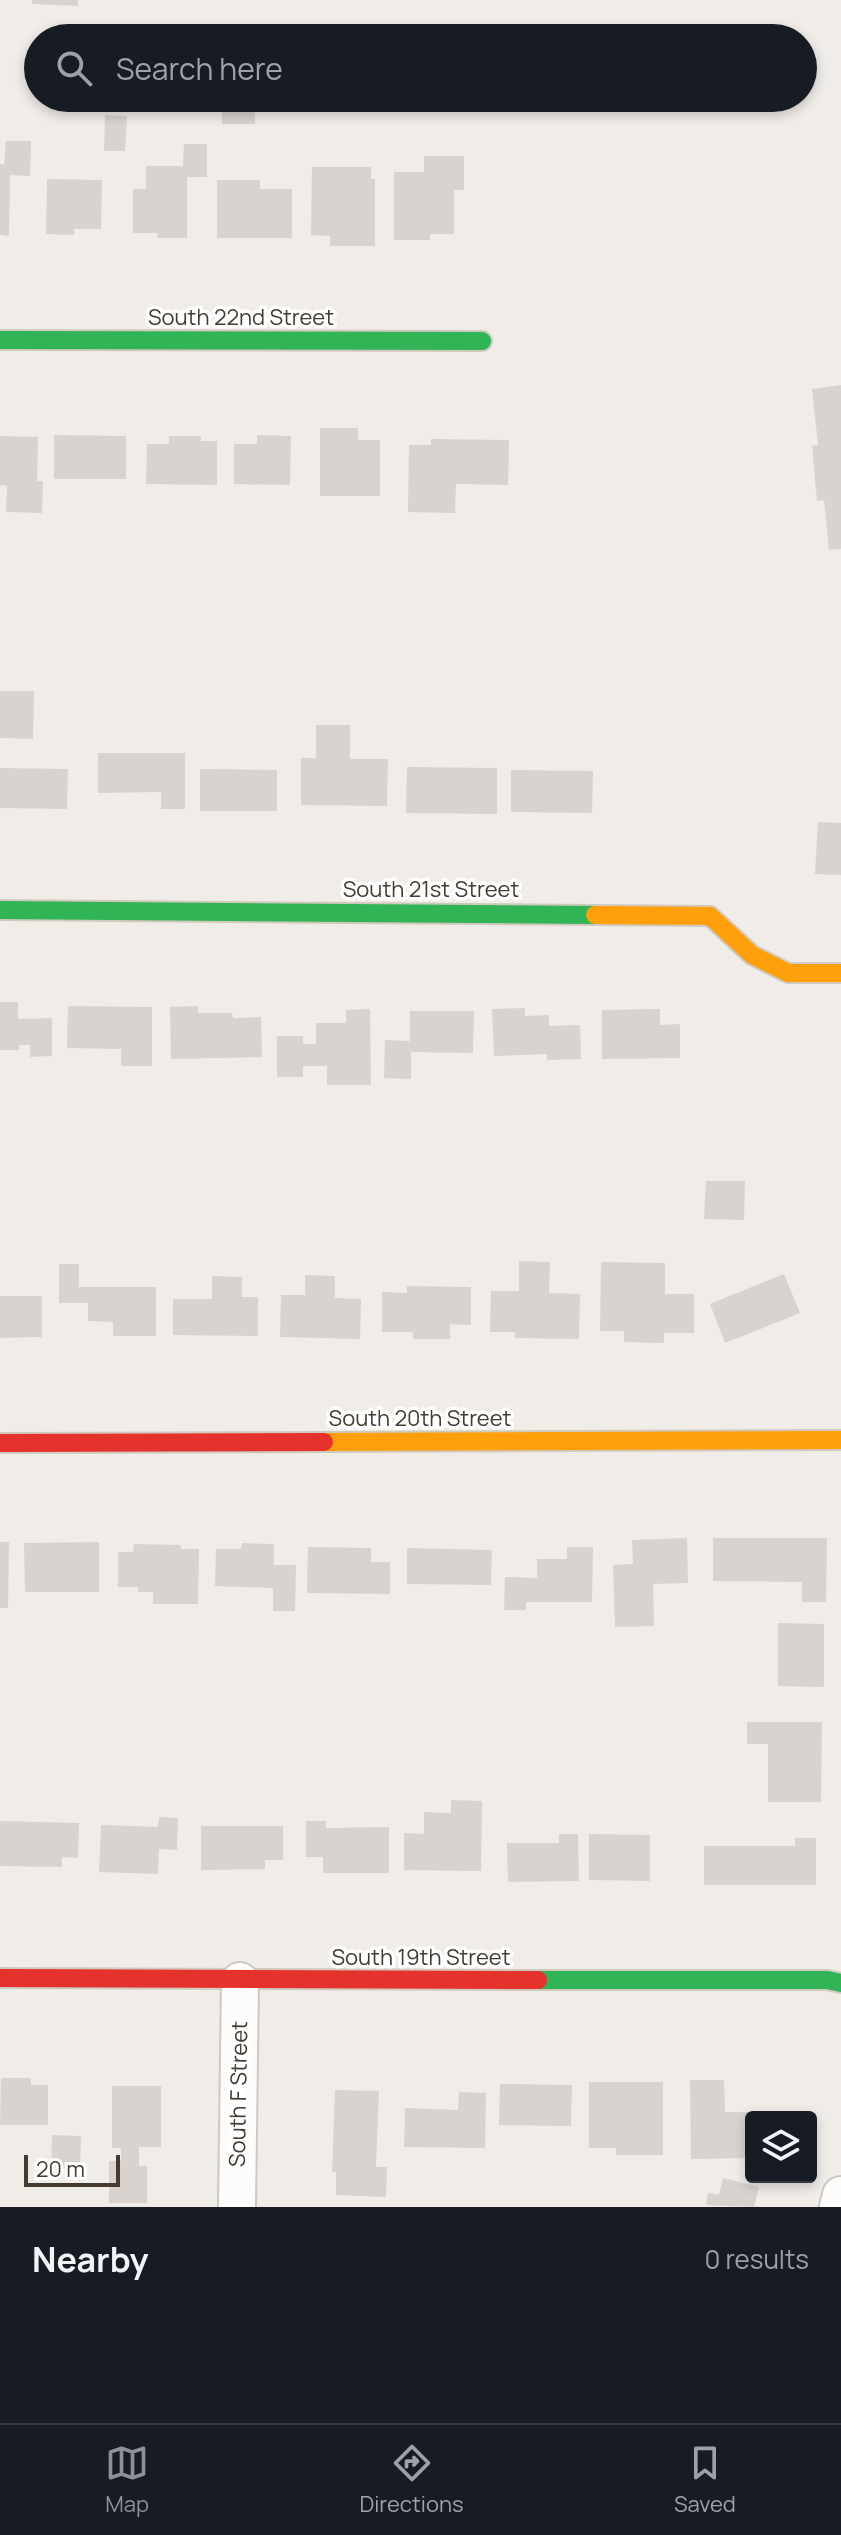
<!DOCTYPE html>
<html lang="en">
<head>
<meta charset="utf-8">
<style>
	:root { --surface:#171b24; --page:#20242c; --text:#f1f3f6; --muted:#9ea1a6; --line:#363941; --accent:#8c9099 }
	body { margin:0; font-family:Manrope,sans-serif; background:var(--page); color:var(--text) }
	.controls { position:absolute; right:24px; bottom:24px; display:grid; overflow:hidden; border-radius:8px; box-shadow:0 4px 12px #0003 }
	.controls button { width:72px; height:72px; display:grid; place-items:center; padding:0; border:0; border-bottom:2px solid var(--line); background:var(--surface); color:var(--text); font:40px sans-serif }
	.scale { position:absolute; left:24px; bottom:20px; width:96px; box-sizing:border-box; padding-left:8px; border:4px solid #463b33; border-top:0; font-size:22px; line-height:28px; white-space:nowrap; color:#463b33; -webkit-text-stroke:6px #fff; paint-order:stroke }
	.list { margin:0; padding:0; list-style:none }
	h2 { display:flex; justify-content:space-between; align-items:center; height:104px; margin:0; padding:0 32px; font-size:34px }
	h2 small { font-size:26px; font-weight:400; color:var(--muted) }
	.icon { flex:none; width:44px; height:44px; fill:none; stroke:currentColor; stroke-width:2; stroke-linecap:round; stroke-linejoin:round }
	.map { position:relative; flex:none; width:841px; height:2207px; overflow:hidden }
	.search { position:absolute; background:var(--surface); box-shadow:0 4px 12px #0003; left:24px; right:24px; top:24px; height:88px; display:flex; align-items:center; gap:20px; box-sizing:border-box; padding:0 28px; border-radius:44px; color:var(--muted); font-size:30px }
	.sheet { height:216px; background:var(--surface) }
	nav { display:flex; justify-content:space-around; align-items:center; box-sizing:border-box; height:112px; border-top:2px solid var(--line); background:var(--surface); font-size:22px; color:var(--muted) }
	nav a { display:grid; justify-items:center; gap:4px }
	nav .on { color:var(--accent) }
	.map>svg:first-child { display:block }
</style>
</head>
<body>
<div class="map">
<svg width="841" height="2207" viewBox="0 0 841 2207">
	<rect width="100%" height="100%" fill="#f0ece7"/>
	<path fill="#d8d3ce" d="M 32,0 L 78,0 L 78,6 L 32,4 Z
		M 222,98 L 255,98 L 255,124 L 222,124 Z
		M 105,115 L 127,116 L 125,151 L 104,151 Z
		M 6,141 L 31,141 L 30,176 L 10,175 L 9,236 L 0,235 L 0,164 L 4,165 Z
		M 184,144 L 207,144 L 207,177 L 187,177 L 187,238 L 157,238 L 158,233 L 133,233 L 133,189 L 146,189 L 146,166 L 183,166 Z
		M 424,156 L 464,156 L 464,190 L 454,190 L 454,234 L 430,234 L 430,240 L 394,240 L 394,172 L 424,172 Z
		M 312,167 L 371,167 L 371,179 L 375,179 L 375,246 L 330,246 L 330,236 L 311,235 Z
		M 47,179 L 102,180 L 101,229 L 74,229 L 74,235 L 46,234 Z
		M 217,180 L 260,180 L 260,189 L 292,189 L 292,238 L 217,238 Z
		M 841,385 L 841,549 L 829,550 L 824,500 L 817,501 L 812,446 L 818,445 L 812,389 Z
		M 320,428 L 358,428 L 358,440 L 380,440 L 380,496 L 320,496 Z
		M 54,435 L 126,436 L 126,479 L 54,479 Z
		M 257,435 L 291,436 L 290,485 L 234,484 L 234,444 L 257,444 Z
		M 0,436 L 38,437 L 37,481 L 43,481 L 42,513 L 6,512 L 7,486 L 0,485 Z
		M 169,436 L 201,436 L 201,441 L 217,441 L 217,485 L 146,484 L 147,444 L 169,444 Z
		M 431,439 L 509,440 L 508,485 L 456,484 L 455,513 L 408,512 L 409,445 L 431,445 Z
		M 0,691 L 34,691 L 33,739 L 0,738 Z
		M 316,725 L 350,725 L 350,759 L 388,759 L 387,806 L 301,805 L 301,758 L 316,758 Z
		M 98,753 L 185,753 L 185,809 L 161,809 L 161,792 L 98,793 Z
		M 407,767 L 497,768 L 497,814 L 406,813 Z
		M 0,768 L 68,769 L 67,809 L 0,808 Z
		M 200,769 L 277,770 L 277,811 L 200,811 Z
		M 511,770 L 593,771 L 592,813 L 511,812 Z
		M 818,822 L 841,823 L 841,875 L 815,874 Z
		M 0,1002 L 18,1002 L 18,1019 L 52,1018 L 52,1056 L 30,1057 L 30,1045 L 19,1045 L 19,1050 L 0,1050 Z
		M 68,1006 L 152,1007 L 152,1066 L 121,1066 L 121,1049 L 67,1048 Z
		M 198,1006 L 198,1013 L 232,1013 L 233,1018 L 261,1017 L 262,1057 L 171,1059 L 170,1007 Z
		M 525,1008 L 525,1016 L 549,1015 L 549,1026 L 580,1025 L 581,1059 L 547,1060 L 547,1054 L 494,1056 L 492,1009 Z
		M 370,1009 L 371,1085 L 327,1085 L 327,1066 L 303,1066 L 303,1077 L 277,1077 L 277,1036 L 303,1036 L 303,1044 L 316,1044 L 316,1023 L 346,1023 L 346,1010 Z
		M 660,1009 L 660,1025 L 680,1024 L 680,1058 L 602,1059 L 602,1010 Z
		M 410,1011 L 474,1011 L 473,1053 L 411,1052 L 411,1079 L 384,1078 L 385,1040 L 410,1041 Z
		M 706,1181 L 745,1181 L 744,1220 L 704,1219 Z
		M 519,1261 L 550,1262 L 549,1293 L 580,1294 L 579,1339 L 515,1338 L 515,1332 L 490,1332 L 491,1291 L 519,1291 Z
		M 601,1262 L 665,1263 L 665,1294 L 694,1294 L 694,1333 L 664,1333 L 664,1343 L 624,1342 L 624,1331 L 600,1331 Z
		M 59,1264 L 79,1264 L 79,1287 L 156,1287 L 156,1336 L 113,1336 L 113,1322 L 88,1321 L 88,1303 L 59,1303 Z
		M 784,1274 L 800,1313 L 725,1343 L 710,1304 Z
		M 305,1275 L 335,1276 L 335,1298 L 361,1299 L 360,1339 L 280,1337 L 281,1295 L 305,1295 Z
		M 212,1276 L 242,1277 L 242,1297 L 258,1297 L 258,1336 L 173,1335 L 173,1299 L 212,1299 Z
		M 407,1286 L 471,1287 L 471,1325 L 450,1324 L 450,1339 L 413,1339 L 413,1332 L 382,1332 L 382,1292 L 407,1293 Z
		M 0,1296 L 42,1296 L 42,1337 L 0,1338 Z
		M 687,1538 L 688,1583 L 653,1584 L 654,1626 L 615,1627 L 613,1565 L 633,1564 L 632,1540 Z
		M 713,1538 L 827,1538 L 826,1602 L 802,1602 L 802,1582 L 713,1581 Z
		M 0,1542 L 9,1542 L 8,1608 L 0,1608 Z
		M 99,1542 L 99,1592 L 25,1592 L 24,1543 Z
		M 242,1543 L 274,1544 L 274,1565 L 296,1565 L 295,1611 L 273,1611 L 273,1588 L 215,1586 L 216,1549 L 241,1549 Z
		M 134,1544 L 181,1545 L 181,1549 L 199,1549 L 198,1604 L 153,1604 L 153,1592 L 138,1592 L 138,1587 L 118,1587 L 118,1552 L 133,1552 Z
		M 308,1547 L 371,1548 L 371,1562 L 390,1562 L 390,1594 L 307,1593 Z
		M 567,1547 L 593,1547 L 592,1602 L 526,1602 L 526,1610 L 504,1610 L 505,1577 L 537,1578 L 537,1559 L 567,1559 Z
		M 407,1548 L 492,1550 L 491,1585 L 407,1584 Z
		M 778,1623 L 824,1624 L 824,1687 L 778,1686 Z
		M 747,1722 L 822,1722 L 821,1802 L 768,1802 L 768,1744 L 747,1744 Z
		M 451,1800 L 482,1801 L 481,1871 L 404,1870 L 404,1833 L 424,1834 L 424,1812 L 451,1813 Z
		M 159,1817 L 178,1818 L 177,1850 L 159,1849 L 158,1874 L 99,1872 L 101,1825 L 158,1827 Z
		M 0,1821 L 79,1823 L 78,1858 L 62,1857 L 62,1867 L 0,1866 Z
		M 306,1821 L 326,1821 L 326,1828 L 389,1827 L 389,1873 L 323,1873 L 323,1857 L 306,1857 Z
		M 201,1826 L 283,1826 L 283,1860 L 265,1860 L 265,1869 L 201,1870 Z
		M 559,1834 L 578,1834 L 579,1881 L 508,1882 L 507,1843 L 559,1843 Z
		M 589,1834 L 650,1835 L 650,1881 L 589,1880 Z
		M 795,1838 L 816,1838 L 816,1885 L 704,1885 L 704,1846 L 795,1846 Z
		M 1,2078 L 31,2078 L 31,2085 L 48,2085 L 48,2125 L 0,2125 Z
		M 690,2080 L 724,2080 L 725,2112 L 763,2112 L 763,2117 L 751,2117 L 751,2158 L 691,2159 Z
		M 589,2082 L 663,2082 L 663,2155 L 616,2155 L 616,2148 L 589,2148 Z
		M 500,2084 L 572,2085 L 571,2126 L 499,2125 Z
		M 112,2086 L 161,2086 L 161,2147 L 139,2147 L 139,2166 L 147,2166 L 147,2203 L 109,2203 L 109,2161 L 121,2161 L 121,2148 L 112,2148 Z
		M 335,2090 L 379,2091 L 376,2167 L 387,2167 L 386,2197 L 336,2195 L 336,2172 L 332,2172 Z
		M 459,2092 L 486,2093 L 485,2148 L 404,2147 L 405,2108 L 458,2110 Z
		M 52,2135 L 81,2136 L 80,2169 L 51,2168 Z
		M 723,2178 L 759,2187 L 754,2207 L 706,2205 L 708,2193 L 719,2195 Z"/>
	<g fill="none" stroke-linecap="round" stroke-linejoin="round">
		<g stroke="#ccc8c3" stroke-width="40">
			<path id="street" d="M 237,2207 L 240,1981
				M 838,2207 L 841,2195"/>
		</g>
		<g stroke="#d1c9be" stroke-width="22">
			<path id="fast" d="M 0,340 L 482,341
				M 0,910 L 595,915
				M 538,1980 L 827,1980 L 841,1983"/>
		</g>
		<g stroke="#d1c9be" stroke-width="22">
			<path id="slow" d="M 595,915 L 710,916 L 752,955 L 788,973 L 841,973
				M 324,1442 L 841,1440"/>
		</g>
		<g stroke="#d1c9be" stroke-width="22">
			<path id="jam" d="M 0,1443 L 324,1442
				M 0,1978 L 538,1980"/>
		</g>
		<use href="#street" stroke="#fdfcfb" stroke-width="36"/>
		<use href="#fast" stroke="#30b455" stroke-width="18"/>
		<use href="#slow" stroke="#ff9f0a" stroke-width="18"/>
		<use href="#jam" stroke="#e5322d" stroke-width="18"/>
	</g>
	<g text-anchor="middle" stroke-width="7" stroke-linejoin="round" paint-order="stroke">
		<g font-size="22" fill="#463b33" stroke="#fff">
			<text x="241" y="325">South 22nd Street</text>
			<text x="431" y="897">South 21st Street</text>
			<text x="420" y="1426">South 20th Street</text>
			<text x="421" y="1965">South 19th Street</text>
			<text transform="translate(238 2094) rotate(-89)" y="8">South F Street</text>
		</g>
	</g>
</svg>
<div class="controls">
<button><svg class="icon" aria-label="layers" viewBox="0 0 24 24"><path d="M12 4l9 5-9 5-9-5zM3 14l9 5 9-5"/></svg></button>
</div>
<div class="scale">20 m</div>
<div class="search"><svg class="icon" aria-label="search" viewBox="0 0 24 24"><circle cx="10" cy="10" r="6"/><path d="M15 15l6 6"/></svg>Search here</div>
</div>
<section class="sheet">
<h2>Nearby<small>0 results</small></h2>
<ul class="list">
</ul>
</section>
<nav>
<a class="on"><svg class="icon" aria-label="map" viewBox="0 0 24 24"><path d="M3 6l6-2 6 2 6-2v14l-6 2-6-2-6 2zM9 4v14M15 6v14"/></svg>Map</a>
<a><svg class="icon" aria-label="directions" viewBox="0 0 24 24"><path d="M12 3l9 9-9 9-9-9zM9 14v-3h6M13 9l2 2-2 2"/></svg>Directions</a>
<a><svg class="icon" aria-label="saved" viewBox="0 0 24 24"><path d="M7 4h10v16l-5-4-5 4z"/></svg>Saved</a>
</nav>
</body>
</html>
